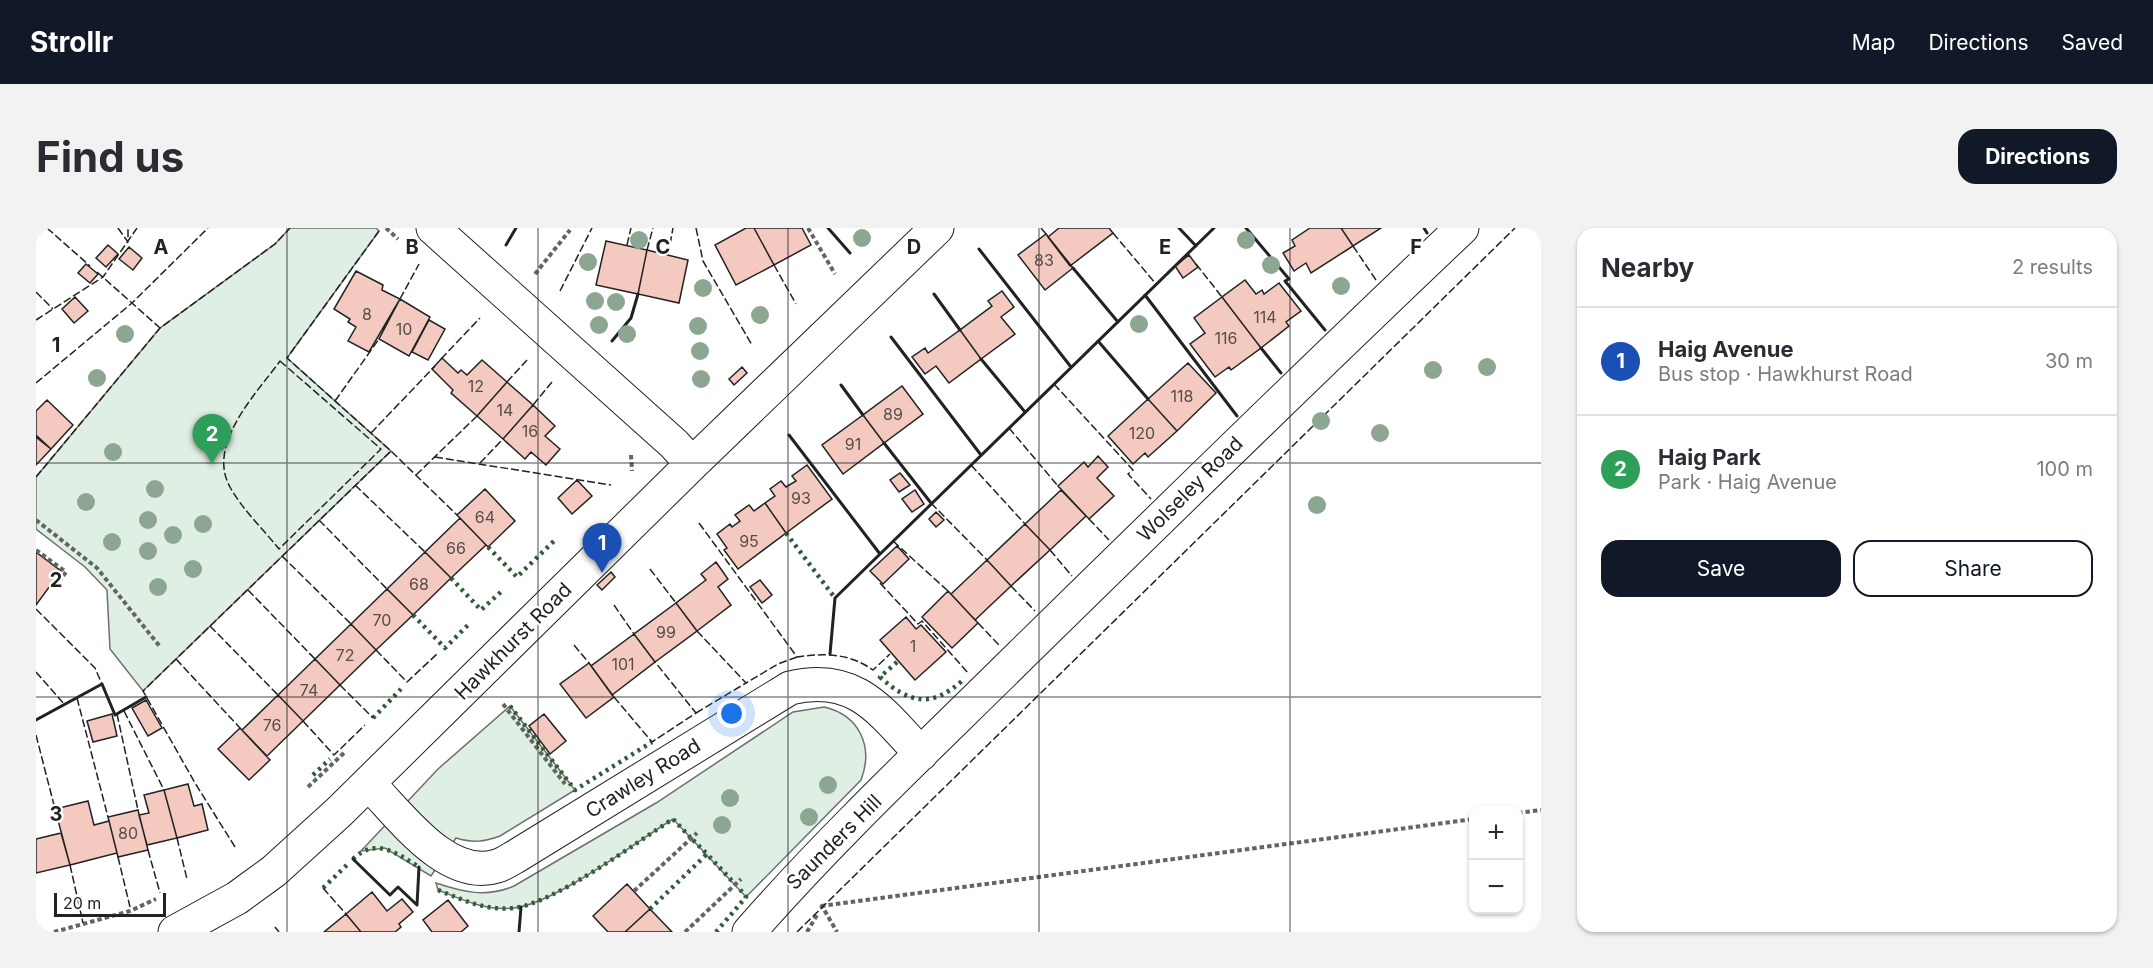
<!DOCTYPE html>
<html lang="en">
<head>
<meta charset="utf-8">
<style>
	:root { --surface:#fff; --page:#f2f2f3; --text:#2b2b33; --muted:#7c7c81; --line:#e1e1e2; --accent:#111827 }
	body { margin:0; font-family:Inter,sans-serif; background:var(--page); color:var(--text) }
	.controls { position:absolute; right:18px; bottom:18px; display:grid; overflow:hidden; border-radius:12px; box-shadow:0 2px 4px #0004 }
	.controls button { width:54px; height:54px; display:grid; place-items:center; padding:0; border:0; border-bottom:2px solid var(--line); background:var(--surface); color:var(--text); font:30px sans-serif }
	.scale { position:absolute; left:18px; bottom:15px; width:112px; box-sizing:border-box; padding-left:6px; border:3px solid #222; border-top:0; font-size:16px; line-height:21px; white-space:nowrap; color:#222; -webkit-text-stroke:4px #fff; paint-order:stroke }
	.you { position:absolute; left:696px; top:486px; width:21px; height:21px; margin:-15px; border:4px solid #fff; border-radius:50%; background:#1a73e8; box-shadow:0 0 0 9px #1a73e833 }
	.badge { display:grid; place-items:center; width:39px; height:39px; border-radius:50%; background:var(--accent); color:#fff; font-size:20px; font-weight:700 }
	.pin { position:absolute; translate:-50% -50px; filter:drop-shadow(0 2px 3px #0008) }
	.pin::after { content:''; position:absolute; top:32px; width:21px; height:18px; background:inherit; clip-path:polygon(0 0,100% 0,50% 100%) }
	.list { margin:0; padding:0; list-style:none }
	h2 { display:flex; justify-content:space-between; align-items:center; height:78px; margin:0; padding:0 24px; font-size:26px }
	h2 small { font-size:20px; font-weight:400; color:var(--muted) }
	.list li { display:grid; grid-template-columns:39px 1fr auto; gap:18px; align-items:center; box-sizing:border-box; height:108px; padding:0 24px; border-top:2px solid var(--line) }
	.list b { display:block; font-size:22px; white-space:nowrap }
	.list p { margin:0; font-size:20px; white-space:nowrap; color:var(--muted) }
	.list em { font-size:20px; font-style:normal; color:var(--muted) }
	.actions { display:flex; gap:12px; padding:18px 24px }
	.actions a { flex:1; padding:14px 0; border:2px solid var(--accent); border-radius:18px; text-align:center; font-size:21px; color:var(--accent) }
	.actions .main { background:var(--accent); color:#fff }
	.map { position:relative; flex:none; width:1505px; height:704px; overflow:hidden; border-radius:18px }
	header { display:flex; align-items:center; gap:36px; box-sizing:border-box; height:84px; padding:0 30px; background:var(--accent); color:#fff }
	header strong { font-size:28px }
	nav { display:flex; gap:33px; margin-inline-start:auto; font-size:21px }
	.intro { display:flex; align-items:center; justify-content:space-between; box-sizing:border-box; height:144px; padding:0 36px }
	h1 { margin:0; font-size:42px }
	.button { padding:15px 27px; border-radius:18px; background:var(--accent); color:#fff; font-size:21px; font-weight:700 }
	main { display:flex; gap:36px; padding:0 36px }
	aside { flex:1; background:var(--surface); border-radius:18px; box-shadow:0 2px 4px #0004 }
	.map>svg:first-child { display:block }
</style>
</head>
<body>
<header>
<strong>Strollr</strong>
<nav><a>Map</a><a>Directions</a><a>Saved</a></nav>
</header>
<div class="intro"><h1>Find us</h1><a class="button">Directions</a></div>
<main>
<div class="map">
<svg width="1505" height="704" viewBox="0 0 1505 704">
	<rect width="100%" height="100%" fill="#fff"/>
	<path fill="#e0efe3" stroke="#6f6f6f" stroke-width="1.5" d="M 254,0 L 340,0 L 343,3 L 251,130 L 355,223 L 107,463 L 74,421 L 71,362 L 49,339 L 0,301 L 0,249 L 124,100 L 239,16 Z
		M 474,478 L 539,562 L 464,608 C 448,614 437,615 420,610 L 395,648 L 349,620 L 325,623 L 402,541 Z
		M 788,479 C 823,487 838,518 825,552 L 710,669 L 637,591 C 600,614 517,677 477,680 C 450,683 427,672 402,662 L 400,655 C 427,664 450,670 478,658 L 620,575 L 757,484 Z"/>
	<path fill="#f3c9c0" stroke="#222" stroke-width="1.5" d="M 710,0 L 718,0 L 738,37 L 700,57 L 679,17 Z
		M 718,0 L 766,0 L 775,17 L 738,37 Z
		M 1023,0 L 1073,0 L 1077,5 L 1034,38 L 1012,9 Z
		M 1305,0 L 1317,18 L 1275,45 L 1270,35 L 1258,43 L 1247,25 L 1259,18 L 1256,12 L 1274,0 Z
		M 1305,0 L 1345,0 L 1317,18 Z
		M 1010,6 L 1037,40 L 1009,62 L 982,27 Z
		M 570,13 L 611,22 L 602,66 L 560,57 Z
		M 72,17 L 82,26 L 70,39 L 60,30 Z
		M 93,19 L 106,30 L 97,42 L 83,31 Z
		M 611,22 L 652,32 L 643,75 L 602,66 Z
		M 1153,27 L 1162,39 L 1147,50 L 1139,38 Z
		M 50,36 L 62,46 L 54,55 L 42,45 Z
		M 320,43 L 347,57 L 346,62 L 364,71 L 333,124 L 312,113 L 320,99 L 312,94 L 314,91 L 298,81 Z
		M 1209,52 L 1220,66 L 1226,62 L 1228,66 L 1243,55 L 1265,83 L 1250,94 L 1253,98 L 1225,120 L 1186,69 Z
		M 966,63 L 978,79 L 965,89 L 979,106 L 945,131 L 924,102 L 956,78 L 952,73 Z
		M 39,69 L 52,83 L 38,95 L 26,81 Z
		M 1186,69 L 1225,120 L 1195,142 L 1193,139 L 1179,149 L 1154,116 L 1169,105 L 1158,90 Z
		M 364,71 L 394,89 L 373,128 L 343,111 Z
		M 393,92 L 409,101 L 392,132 L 376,124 Z
		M 924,102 L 945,131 L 913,155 L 900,138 L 889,146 L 876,129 L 889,120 L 892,125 Z
		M 406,130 L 422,145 L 425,142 L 431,147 L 446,132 L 471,154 L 441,188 L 415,165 L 417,162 L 396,141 Z
		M 1152,135 L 1180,165 L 1141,203 L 1112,171 Z
		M 706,139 L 711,145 L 698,157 L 693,151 Z
		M 471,154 L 497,177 L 467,211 L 441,188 Z
		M 866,158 L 887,186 L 848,215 L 827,187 Z
		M 1112,171 L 1141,203 L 1112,229 L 1109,225 L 1097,236 L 1072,208 Z
		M 11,172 L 37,197 L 15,221 L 0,209 L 0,183 Z
		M 497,177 L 519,198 L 509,208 L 524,221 L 510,237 L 495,224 L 489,231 L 467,211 Z
		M 827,187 L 848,215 L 807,246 L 786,217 Z
		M 1,208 L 15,221 L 0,237 L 0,209 Z
		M 1062,228 L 1072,239 L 1061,250 L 1078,268 L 1053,291 L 1022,258 L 1048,234 L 1052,239 Z
		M 771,237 L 796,271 L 750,305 L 729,275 L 739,268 L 734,261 L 745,253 L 750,259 L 760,253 L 756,248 Z
		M 864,245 L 874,257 L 863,264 L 854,252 Z
		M 541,252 L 556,268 L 536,286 L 522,270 Z
		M 449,261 L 479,293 L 452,319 L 421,287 Z
		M 879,262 L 888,276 L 876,284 L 866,271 Z
		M 1025,262 L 1050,288 L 1014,322 L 989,296 Z
		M 729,275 L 750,305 L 702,341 L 688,322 L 691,320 L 681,306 L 694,296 L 696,299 L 704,293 L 699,287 L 713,277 L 718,283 Z
		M 900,284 L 908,292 L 900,299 L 893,291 Z
		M 424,290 L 450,317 L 415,350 L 389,324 Z
		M 989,296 L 1014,322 L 975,358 L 951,332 Z
		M 861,318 L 873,331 L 847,356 L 834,343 Z
		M 0,324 L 25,343 L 0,377 Z
		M 389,324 L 415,350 L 377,387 L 351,361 Z
		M 951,332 L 975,358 L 939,392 L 915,366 Z
		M 680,334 L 692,351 L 682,359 L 695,377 L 661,403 L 640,375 L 670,352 L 665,346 Z
		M 575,344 L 579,349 L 566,362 L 561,357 Z
		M 724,352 L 736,367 L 726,375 L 714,359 Z
		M 351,361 L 377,387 L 340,422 L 315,396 Z
		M 912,363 L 942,395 L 916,420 L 886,389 Z
		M 640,375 L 661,403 L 619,434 L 598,406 Z
		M 870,389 L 880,401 L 885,397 L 910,424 L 879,452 L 844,412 Z
		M 315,396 L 340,422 L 304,457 L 279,431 Z
		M 598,406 L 619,434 L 576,467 L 555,438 Z
		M 279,431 L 304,457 L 267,493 L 242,467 Z
		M 553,435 L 578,469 L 550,490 L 524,456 Z
		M 242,467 L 267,493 L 231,528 L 206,502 Z
		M 110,472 L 126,500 L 112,508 L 96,480 Z
		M 76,486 L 81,508 L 57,514 L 51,493 Z
		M 508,486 L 530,513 L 514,526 L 493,498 Z
		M 204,500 L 234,532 L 213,552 L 182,521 Z
		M 152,556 L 158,578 L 166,576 L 172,602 L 141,610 L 128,562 Z
		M 128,562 L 141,610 L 111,617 L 103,587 L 113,585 L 108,567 Z
		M 52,573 L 58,597 L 73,593 L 81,625 L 34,637 L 19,581 Z
		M 102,582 L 112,622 L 82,629 L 72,589 Z
		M 25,605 L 34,637 L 0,645 L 0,611 Z
		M 591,656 L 614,681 L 589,704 L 572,704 L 557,688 Z
		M 336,664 L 351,683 L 366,671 L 377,684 L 363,696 L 365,699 L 359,704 L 325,704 L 310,686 Z
		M 412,672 L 432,698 L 425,704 L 396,704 L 387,692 Z
		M 614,681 L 636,704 L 589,704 Z
		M 310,686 L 325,704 L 288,704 Z"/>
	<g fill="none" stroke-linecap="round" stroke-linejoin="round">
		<g stroke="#222" stroke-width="35">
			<path id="street" d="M 397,0 L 638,216 L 656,236
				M 333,556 C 364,587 411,654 461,638 C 468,636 475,631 482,627 L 754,460 C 819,444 845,483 885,526
				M 139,704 L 201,670 L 238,643 L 303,584 L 656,236 L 901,0
				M 713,704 C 798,607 893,518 985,427 C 1131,284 1277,141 1426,0"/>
		</g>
		<path stroke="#646464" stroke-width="4" stroke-dasharray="4.5 3" stroke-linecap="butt" d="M 350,0 L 362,11
			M 772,0 L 799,46
			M 499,46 L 534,2
			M 595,227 L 596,243
			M 0,292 L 61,340 L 125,420
			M 0,322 L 30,344 L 25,351
			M 467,476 L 529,556
			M 272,559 L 310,523
			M 1482,585 L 1505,582
			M 598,663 L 661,605
			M 785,678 L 1438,591
			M 785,680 L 786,678 L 801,704
			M 18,704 L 94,683 L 120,671
			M 649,704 L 705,651
			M 771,704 L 781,687"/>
		<use href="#street" stroke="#fff" stroke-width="33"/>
		<path stroke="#2f5e38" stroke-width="4.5" stroke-dasharray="3 4.5" stroke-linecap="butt" d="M 750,305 L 799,370
			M 452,319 L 481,349 L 520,311
			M 415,350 L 445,382 L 468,361
			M 377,387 L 409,420 L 434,395
			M 861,434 L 844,449 C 874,476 896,480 927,452
			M 474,478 L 539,562 L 616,514
			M 337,490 L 365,461
			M 277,547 L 294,531
			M 657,612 L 671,626
			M 317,631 C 340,609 360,625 383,639
			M 287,660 L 314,634
			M 402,662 C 427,672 450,683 477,680 C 516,677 601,614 637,591 L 654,609
			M 614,681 L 671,626 L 697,654
			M 680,704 L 710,669 L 703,660"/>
		<path stroke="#222" stroke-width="1.5" stroke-dasharray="8 3" stroke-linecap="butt" d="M 11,0 L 54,38
			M 82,0 L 92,14 L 92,0
			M 660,0 L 667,33 L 716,117
			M 1005,0 L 1010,6
			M 343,3 L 251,130 L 355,223 L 421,287
			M 1077,5 L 1120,56
			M 591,17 L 595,0
			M 1317,18 L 1340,52
			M 611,22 L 617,0
			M 632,27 L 637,0
			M 1160,36 L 1186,69
			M 738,37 L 760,76
			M 61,44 L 124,100
			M 524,63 L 556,0
			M 0,64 L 17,81
			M 364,71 L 383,36
			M 0,92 L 67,49 L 101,0
			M 405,131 L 444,90
			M 244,133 L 345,221 L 243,321 C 227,301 206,281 194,259 C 170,216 221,165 244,133 Z
			M 471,154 L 491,132
			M 0,155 L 96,75 L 172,0
			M 1018,156 L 1097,242 L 1092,246 L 1115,271
			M 299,173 L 343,111
			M 497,177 L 516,154
			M 973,200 L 1022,258
			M 335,205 L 399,138
			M 399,229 L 575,257
			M 444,235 L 467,211
			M 935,237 L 989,296
			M 380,247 L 441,188
			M 0,249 L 124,100 L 239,16 L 254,0
			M 319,257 L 389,324
			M 895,275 L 951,332
			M 1053,291 L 1073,312
			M 283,292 L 351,361
			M 663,295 L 761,429 C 789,425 813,425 837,442 L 854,426
			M 857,313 L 912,363
			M 1014,322 L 1036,348
			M 246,328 L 315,396
			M 614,341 L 640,375
			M 844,355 L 882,396 L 886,393 L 933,446
			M 975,358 L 999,383
			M 212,362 L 279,431
			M 578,377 L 598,406
			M 0,381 L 59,440 L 66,456
			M 942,395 L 963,417
			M 174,398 L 242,467
			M 661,403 L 710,455 L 742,436 L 761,429
			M 538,417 L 553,435
			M 340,422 L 371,454 L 402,425
			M 140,431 L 204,500
			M 0,444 L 28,476
			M 304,457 L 337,490
			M 578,469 L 616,514 L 660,485 L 619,434
			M 41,470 L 72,589
			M 88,483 L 128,562
			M 660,485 L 710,455
			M 81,486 L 102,582
			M 267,493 L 298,527 L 329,497
			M 0,507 L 19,581
			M 141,610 L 151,651
			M 199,619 L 159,555 L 107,463 L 355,223
			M 112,622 L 124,665
			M 82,629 L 94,679
			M 34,637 L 47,695
			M 287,660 L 310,686
			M 239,699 L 243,704
			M 761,704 L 1479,0"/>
		<path stroke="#222" stroke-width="3" d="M 792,0 L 814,25
			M 1143,0 L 1160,18
			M 1210,0 L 1253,51 L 1249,53 L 1289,102
			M 1388,0 L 1391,5
			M 470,17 L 480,0
			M 943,21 L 1035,139
			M 1037,40 L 1082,94
			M 898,66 L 924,102
			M 1109,67 L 1201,188
			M 855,109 L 945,227
			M 576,113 L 595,90 L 602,66
			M 1062,113 L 1112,171
			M 1225,120 L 1245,145
			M 945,131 L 989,184
			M 805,157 L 827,187
			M 753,207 L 844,326
			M 848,215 L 895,275
			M 794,426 L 799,370 L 1178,0
			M 0,492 L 66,456 L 79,487 L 110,469
			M 317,631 L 354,667 L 362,659 L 381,677 L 383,639
			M 483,704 L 485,679"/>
	</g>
	<g fill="#8da692">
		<circle cx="826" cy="10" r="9"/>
		<circle cx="603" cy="12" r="9"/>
		<circle cx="1210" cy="12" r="9"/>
		<circle cx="552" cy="34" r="9"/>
		<circle cx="1235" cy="37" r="9"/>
		<circle cx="1305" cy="58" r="9"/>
		<circle cx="667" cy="60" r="9"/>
		<circle cx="559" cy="73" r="9"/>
		<circle cx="580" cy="74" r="9"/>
		<circle cx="724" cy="87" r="9"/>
		<circle cx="1103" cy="96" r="9"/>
		<circle cx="563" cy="97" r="9"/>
		<circle cx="662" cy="98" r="9"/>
		<circle cx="89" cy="106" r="9"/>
		<circle cx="591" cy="106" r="9"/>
		<circle cx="664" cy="123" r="9"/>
		<circle cx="1451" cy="139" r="9"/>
		<circle cx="1397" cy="142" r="9"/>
		<circle cx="61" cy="150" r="9"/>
		<circle cx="665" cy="151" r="9"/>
		<circle cx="1285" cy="193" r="9"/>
		<circle cx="1344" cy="205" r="9"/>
		<circle cx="77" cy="224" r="9"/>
		<circle cx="119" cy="261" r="9"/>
		<circle cx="50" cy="274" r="9"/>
		<circle cx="1281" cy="277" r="9"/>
		<circle cx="112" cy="292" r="9"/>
		<circle cx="167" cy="296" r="9"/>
		<circle cx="137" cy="307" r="9"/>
		<circle cx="76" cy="314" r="9"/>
		<circle cx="112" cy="323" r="9"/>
		<circle cx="157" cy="341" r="9"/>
		<circle cx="122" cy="359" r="9"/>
		<circle cx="792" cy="557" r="9"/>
		<circle cx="694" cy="570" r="9"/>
		<circle cx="773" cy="589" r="9"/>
		<circle cx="686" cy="597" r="9"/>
	</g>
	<path fill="none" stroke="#222" stroke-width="1.5" stroke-opacity="0.55" d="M 251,0 L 251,704M 502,0 L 502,704M 752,0 L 752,704M 1003,0 L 1003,704M 1254,0 L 1254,704M 0,235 L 1505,235M 0,469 L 1505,469"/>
	<g text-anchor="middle" stroke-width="4.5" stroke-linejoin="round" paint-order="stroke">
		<g font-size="16" fill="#564c4a">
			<text x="1008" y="38">83</text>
			<text x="331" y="92">8</text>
			<text x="1229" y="95">114</text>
			<text x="368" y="107">10</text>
			<text x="1190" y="116">116</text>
			<text x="440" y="164">12</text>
			<text x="1146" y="174">118</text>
			<text x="469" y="188">14</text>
			<text x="857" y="192">89</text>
			<text x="494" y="209">16</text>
			<text x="1106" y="211">120</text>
			<text x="817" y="222">91</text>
			<text x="765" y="276">93</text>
			<text x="449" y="295">64</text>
			<text x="713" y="319">95</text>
			<text x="420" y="326">66</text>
			<text x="383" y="362">68</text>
			<text x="346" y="398">70</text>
			<text x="630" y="410">99</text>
			<text x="877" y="424">1</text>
			<text x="309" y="433">72</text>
			<text x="587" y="442">101</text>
			<text x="273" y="468">74</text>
			<text x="236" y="503">76</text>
			<text x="92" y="611">80</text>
		</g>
		<g font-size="20" fill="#222" stroke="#fff">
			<text transform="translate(1154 261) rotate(-45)" y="7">Wolseley Road</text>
			<text transform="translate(477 413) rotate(-45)" y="7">Hawkhurst Road</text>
			<text transform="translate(607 550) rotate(-32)" y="7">Crawley Road</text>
			<text transform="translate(798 614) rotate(-45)" y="7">Saunders Hill</text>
		</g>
	</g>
	<g font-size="20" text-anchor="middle" font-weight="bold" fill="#222" stroke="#fff" stroke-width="4.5" stroke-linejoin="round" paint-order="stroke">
		<text x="125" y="26">A</text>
		<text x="376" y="26">B</text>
		<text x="627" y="26">C</text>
		<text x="878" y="26">D</text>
		<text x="1129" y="26">E</text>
		<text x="1380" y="26">F</text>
		<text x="20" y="124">1</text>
		<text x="20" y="359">2</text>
		<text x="20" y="593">3</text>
	</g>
</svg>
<div class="controls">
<button>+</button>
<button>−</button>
</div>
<div class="scale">20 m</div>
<div class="you"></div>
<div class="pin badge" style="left:566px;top:345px;background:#1a4fb4">1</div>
<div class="pin badge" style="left:176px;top:236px;background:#2e9e5b">2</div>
</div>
<aside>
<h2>Nearby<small>2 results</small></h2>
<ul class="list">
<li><span class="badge" style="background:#1a4fb4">1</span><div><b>Haig Avenue</b><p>Bus stop · Hawkhurst Road</p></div><em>30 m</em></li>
<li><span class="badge" style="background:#2e9e5b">2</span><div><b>Haig Park</b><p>Park · Haig Avenue</p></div><em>100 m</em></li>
</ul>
<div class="actions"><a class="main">Save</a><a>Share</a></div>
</aside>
</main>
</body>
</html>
